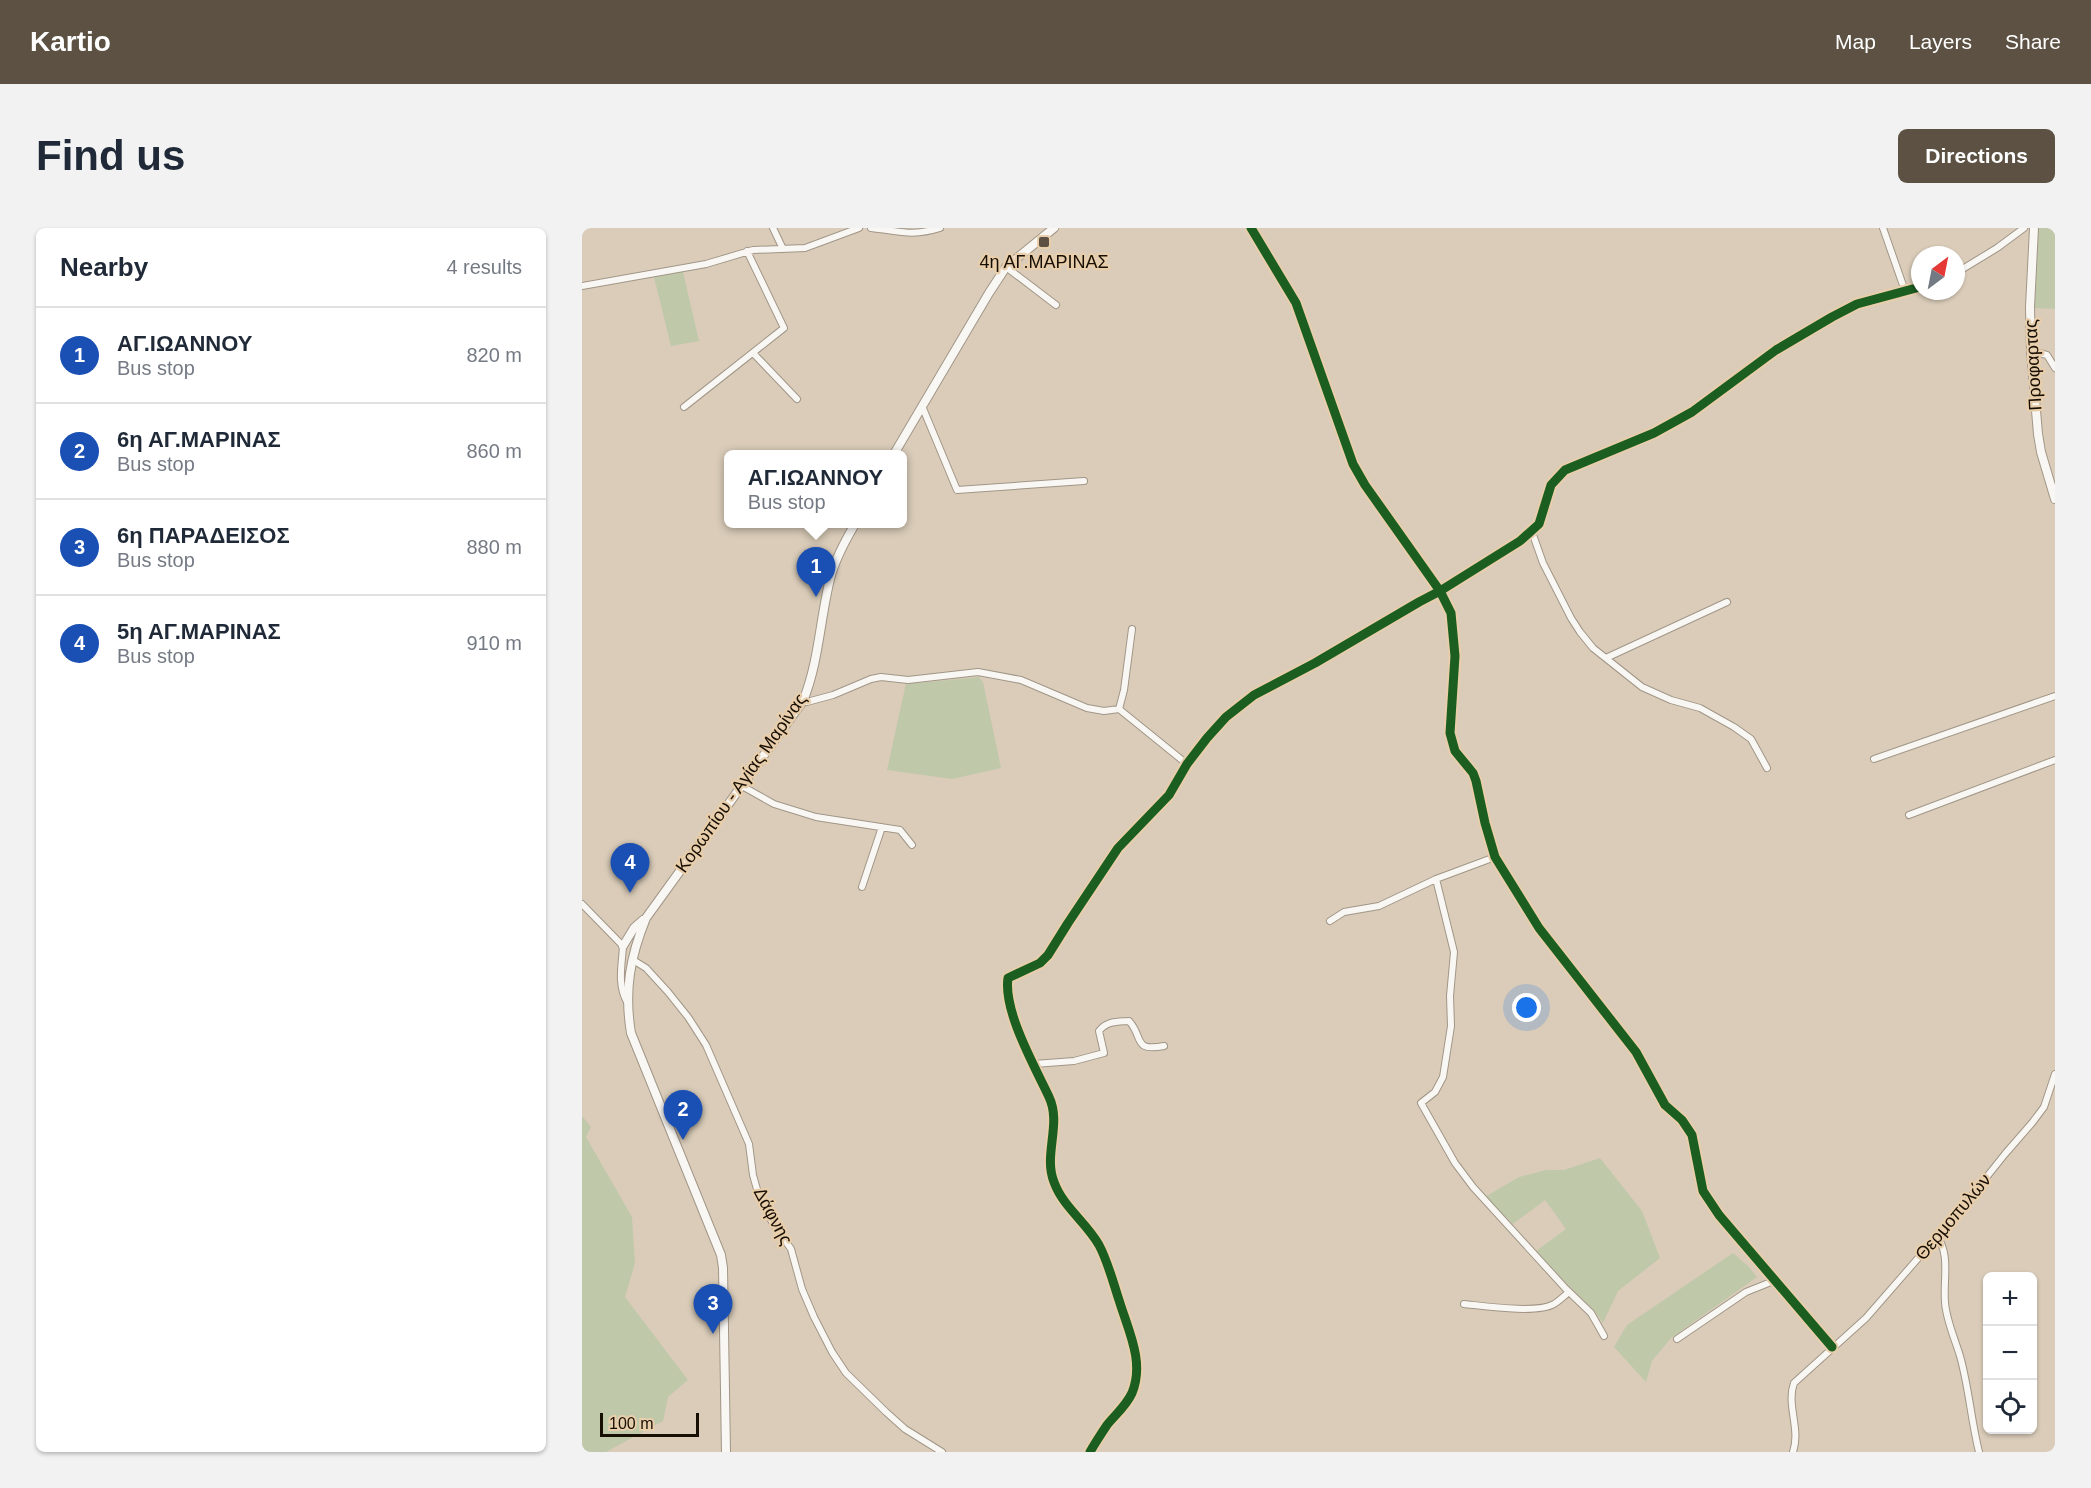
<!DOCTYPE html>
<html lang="en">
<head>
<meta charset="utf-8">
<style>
	:root { --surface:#fff; --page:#f2f2f3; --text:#1f2937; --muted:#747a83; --line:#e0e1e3; --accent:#5c5143 }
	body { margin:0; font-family:Arial,sans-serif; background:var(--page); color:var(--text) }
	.controls { position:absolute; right:18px; bottom:18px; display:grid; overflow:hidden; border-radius:9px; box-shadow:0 2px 4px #0004 }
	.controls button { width:54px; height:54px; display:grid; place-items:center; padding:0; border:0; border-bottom:2px solid var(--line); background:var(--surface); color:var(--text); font:30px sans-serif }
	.compass { position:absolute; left:1329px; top:18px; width:54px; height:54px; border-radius:50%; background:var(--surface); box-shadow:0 2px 4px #0004; rotate:32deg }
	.scale { position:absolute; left:18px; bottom:15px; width:99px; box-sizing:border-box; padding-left:6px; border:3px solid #180f04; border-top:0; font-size:16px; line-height:21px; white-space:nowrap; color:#180f04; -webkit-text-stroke:4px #e8ceab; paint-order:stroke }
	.you { position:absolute; left:945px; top:780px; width:21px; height:21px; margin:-15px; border:4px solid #fff; border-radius:50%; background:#1a73e8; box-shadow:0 0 0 9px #1a73e833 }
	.badge { display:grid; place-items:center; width:39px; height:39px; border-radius:50%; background:var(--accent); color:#fff; font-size:20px; font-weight:700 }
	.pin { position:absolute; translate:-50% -50px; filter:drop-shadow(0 2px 3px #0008) }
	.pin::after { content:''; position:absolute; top:32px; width:21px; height:18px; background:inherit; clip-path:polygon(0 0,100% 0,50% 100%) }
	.popup { position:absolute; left:142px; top:222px; width:183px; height:78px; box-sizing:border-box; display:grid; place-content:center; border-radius:9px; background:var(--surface); filter:drop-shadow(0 2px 4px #0005); font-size:20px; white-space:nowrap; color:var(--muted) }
	.popup b { font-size:22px; color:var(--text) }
	.popup::after { content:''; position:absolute; left:50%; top:100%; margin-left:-12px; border:12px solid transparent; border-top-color:var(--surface) }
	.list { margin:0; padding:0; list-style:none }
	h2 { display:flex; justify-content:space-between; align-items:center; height:78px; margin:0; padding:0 24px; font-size:26px }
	h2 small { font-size:20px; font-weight:400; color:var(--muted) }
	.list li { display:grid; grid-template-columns:39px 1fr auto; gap:18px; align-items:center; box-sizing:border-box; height:96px; padding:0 24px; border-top:2px solid var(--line) }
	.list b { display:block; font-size:22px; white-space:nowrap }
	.list p { margin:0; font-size:20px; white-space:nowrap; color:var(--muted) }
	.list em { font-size:20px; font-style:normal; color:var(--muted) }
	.icon { flex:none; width:33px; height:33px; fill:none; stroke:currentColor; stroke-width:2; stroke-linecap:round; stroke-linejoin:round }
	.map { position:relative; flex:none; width:1473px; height:1224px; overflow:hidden; border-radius:9px }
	header { display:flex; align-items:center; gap:36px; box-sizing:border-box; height:84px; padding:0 30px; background:var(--accent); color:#fff }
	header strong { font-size:28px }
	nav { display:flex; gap:33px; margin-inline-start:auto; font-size:21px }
	.intro { display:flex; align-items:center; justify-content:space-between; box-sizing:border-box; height:144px; padding:0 36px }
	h1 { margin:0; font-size:42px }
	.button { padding:15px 27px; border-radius:9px; background:var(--accent); color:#fff; font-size:21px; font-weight:700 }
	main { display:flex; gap:36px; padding:0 36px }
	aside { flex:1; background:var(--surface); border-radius:9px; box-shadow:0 2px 4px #0004 }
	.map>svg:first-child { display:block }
</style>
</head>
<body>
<header>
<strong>Kartio</strong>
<nav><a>Map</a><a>Layers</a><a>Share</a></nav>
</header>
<div class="intro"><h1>Find us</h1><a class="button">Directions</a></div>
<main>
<aside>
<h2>Nearby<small>4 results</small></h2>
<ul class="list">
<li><span class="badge" style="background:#1a4fb4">1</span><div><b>ΑΓ.ΙΩΑΝΝΟΥ</b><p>Bus stop</p></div><em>820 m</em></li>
<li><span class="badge" style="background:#1a4fb4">2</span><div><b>6η ΑΓ.ΜΑΡΙΝΑΣ</b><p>Bus stop</p></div><em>860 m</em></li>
<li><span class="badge" style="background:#1a4fb4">3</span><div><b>6η ΠΑΡΑΔΕΙΣΟΣ</b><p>Bus stop</p></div><em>880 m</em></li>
<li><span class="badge" style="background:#1a4fb4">4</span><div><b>5η ΑΓ.ΜΑΡΙΝΑΣ</b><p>Bus stop</p></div><em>910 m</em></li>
</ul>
</aside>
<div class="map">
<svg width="1473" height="1224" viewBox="0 0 1473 1224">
	<rect width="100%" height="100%" fill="#daccb9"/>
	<path fill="#c0c8aa" d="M 1455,0 L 1473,0 L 1473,81 L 1451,80 Z
		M 101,44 L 117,113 L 89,118 L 72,49 Z
		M 397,449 L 401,454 L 419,540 L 370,551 L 305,542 L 324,455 L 337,455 Z
		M 0,888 L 9,899 L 4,909 L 50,989 L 53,1035 L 43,1069 L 106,1152 L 86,1169 L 81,1193 L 24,1224 L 0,1224 Z
		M 1018,930 L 1060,983 L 1078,1030 L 1036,1063 L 1021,1095 L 1011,1081 L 989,1062 L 954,1023 L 984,1001 L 963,972 L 931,996 L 903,969 L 937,949 L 964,942 L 982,942 Z
		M 1151,1025 L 1166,1038 L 1175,1049 L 1089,1110 L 1070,1133 L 1064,1154 L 1032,1119 L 1045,1097 Z"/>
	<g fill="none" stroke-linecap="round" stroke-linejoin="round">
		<g stroke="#a19687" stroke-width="8">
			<path id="minor" d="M 191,0 L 201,21
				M 289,0 C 317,3 329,9 358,0
				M 669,0 L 714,75 L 771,236 L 783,257 L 858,363 L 869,385 L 873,428 L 868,505 L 873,523 L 891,545 L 894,553 L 903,595 L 913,629 L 957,700 L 1054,824 L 1083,877 L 1100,892 L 1110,907 L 1121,963 L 1137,987 L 1250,1119
				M 1301,0 L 1323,63
				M 424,39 L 474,77
				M 1374,45 L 1415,20 L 1442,0
				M 0,58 L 124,36 L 171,22 L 223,20 L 277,0
				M 1449,123 L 1465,127 L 1473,140
				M 171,125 L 215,171
				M 340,178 L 375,262 L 502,253
				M 102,179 L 202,100 L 165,23
				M 950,304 L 961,335 L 989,390 L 998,404 L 1011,420 L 1060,459 L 1089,472 L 1118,480 L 1152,499 L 1169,511 L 1185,540
				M 1024,430 L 1145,374
				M 221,473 L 225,474 L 251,467 L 289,451 L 299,449 L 326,452 L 396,444 L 439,452 L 505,480 L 522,483 L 537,481 L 605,536
				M 537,481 L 542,462 L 550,401
				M 1292,531 L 1473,468
				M 160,558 L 192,576 L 234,589 L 318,602 L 330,617
				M 1327,587 L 1473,532
				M 854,651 L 872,724 L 868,768 L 869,798 L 861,849 L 853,864 L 839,875 L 873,935 L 891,959 L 984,1061 L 1009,1085 L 1022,1108
				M 280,659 L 300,599
				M 0,676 L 41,718 C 40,737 35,756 45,774
				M 748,693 L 762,684 L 797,678 L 854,651 L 913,629
				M 51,732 L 64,740 L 86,764 L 106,789 L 124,817 L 167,916 L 171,947 L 176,965 L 190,994 L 209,1021 L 220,1061 L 232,1089 L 250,1124 L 264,1145 L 304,1184 L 323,1201 L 360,1224
				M 452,836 L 492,833 L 522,825 L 517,803 C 525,793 534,794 547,793 C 562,809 550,824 582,818
				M 1354,1007 C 1369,1026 1361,1051 1363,1074 C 1364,1092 1373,1111 1378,1128 C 1387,1160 1389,1192 1397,1224
				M 882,1076 C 902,1078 955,1086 972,1076 C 977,1073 982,1068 987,1064
				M 1095,1111 L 1164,1064 L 1194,1052
				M 508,1224 C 513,1215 519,1206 525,1197 C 534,1186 544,1178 550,1165 C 563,1134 546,1102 537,1072 C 531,1054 526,1034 517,1017 C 504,994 481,979 472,954 C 461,927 480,896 467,869 C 453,839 421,783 426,750 L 458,735 L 466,727 L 486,695 L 536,620 L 587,567 L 605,536 L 625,510 L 644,489 L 672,467 L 733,435 L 837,374 L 858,363 L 938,313 L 957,296 L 969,257 L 983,242 L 1072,205 L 1110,184 L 1194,122 L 1250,89 L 1275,76 L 1338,59
				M 1211,1224 C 1219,1201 1204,1177 1212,1155 L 1284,1090 L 1379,981 L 1423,926 L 1450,895 L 1462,879 L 1473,846"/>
		</g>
		<g stroke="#a19687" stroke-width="10">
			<path id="tertiary" d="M 1452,0 L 1448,79 L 1449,123 L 1456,206 L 1459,224 L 1473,271"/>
		</g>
		<g stroke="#a19687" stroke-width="10">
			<path id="secondary" d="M 312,226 L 407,65 L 424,39 L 472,0
				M 41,718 L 52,700 L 61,692
				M 144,1224 L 141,1040 L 139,1027 L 49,805 C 42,763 48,729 64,690 L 221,473 C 237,434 238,391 248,351 C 253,331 263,313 273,296"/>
		</g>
		<use href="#minor" stroke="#f9f7f4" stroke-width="6"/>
		<use href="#tertiary" stroke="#f9f7f4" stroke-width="8"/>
		<use href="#secondary" stroke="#f9f7f4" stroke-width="8"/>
		<g stroke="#e8ceab" stroke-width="13">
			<path id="cycleway" d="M 669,0 L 714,75 L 771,236 L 783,257 L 858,363 L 869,385 L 873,428 L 868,505 L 873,523 L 891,545 L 894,553 L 903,595 L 913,629 L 957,700 L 1054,824 L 1083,877 L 1100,892 L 1110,907 L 1121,963 L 1137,987 L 1250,1119
				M 508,1224 C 513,1215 519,1206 525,1197 C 534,1186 544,1178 550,1165 C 563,1134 546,1102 537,1072 C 531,1054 526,1034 517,1017 C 504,994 481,979 472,954 C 461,927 480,896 467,869 C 453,839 421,783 426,750 L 458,735 L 466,727 L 486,695 L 536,620 L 587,567 L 605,536 L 625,510 L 644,489 L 672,467 L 733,435 L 837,374 L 858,363 L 938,313 L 957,296 L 969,257 L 983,242 L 1072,205 L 1110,184 L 1194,122 L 1250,89 L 1275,76 L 1338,59"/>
		</g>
		<use href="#cycleway" stroke="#1b5e20" stroke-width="9"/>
	</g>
	<rect fill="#5c5143" stroke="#e8ceab" stroke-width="2" x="456" y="8" width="12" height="12" rx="3"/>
	<g text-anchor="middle" stroke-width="4.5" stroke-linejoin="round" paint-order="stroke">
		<g font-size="18" fill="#180f04" stroke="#e8ceab">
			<text x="462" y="40">4η ΑΓ.ΜΑΡΙΝΑΣ</text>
		</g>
		<g font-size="18" fill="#180f04" stroke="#e8ceab">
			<text transform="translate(1451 137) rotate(-93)" y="6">Προφαρτας</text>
			<text transform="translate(159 555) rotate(-55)" y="6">Κορωπίου - Αγίας Μαρίνας</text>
			<text transform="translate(191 988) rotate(62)" y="6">Δάφνης</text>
			<text transform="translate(1371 989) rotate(-50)" y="6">Θερμοπυλών</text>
		</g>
	</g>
</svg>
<div class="controls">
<button>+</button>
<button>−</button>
<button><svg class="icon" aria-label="locate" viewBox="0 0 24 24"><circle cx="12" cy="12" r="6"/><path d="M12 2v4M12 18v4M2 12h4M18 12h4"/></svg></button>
</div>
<svg class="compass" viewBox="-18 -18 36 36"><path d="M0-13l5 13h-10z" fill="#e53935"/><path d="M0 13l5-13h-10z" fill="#747a83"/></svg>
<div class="scale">100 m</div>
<div class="you"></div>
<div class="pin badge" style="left:234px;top:369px;background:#1a4fb4">1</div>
<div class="popup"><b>ΑΓ.ΙΩΑΝΝΟΥ</b>Bus stop</div>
<div class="pin badge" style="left:101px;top:912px;background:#1a4fb4">2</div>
<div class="pin badge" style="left:131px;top:1106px;background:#1a4fb4">3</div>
<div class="pin badge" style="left:48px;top:665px;background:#1a4fb4">4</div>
</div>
</main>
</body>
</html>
